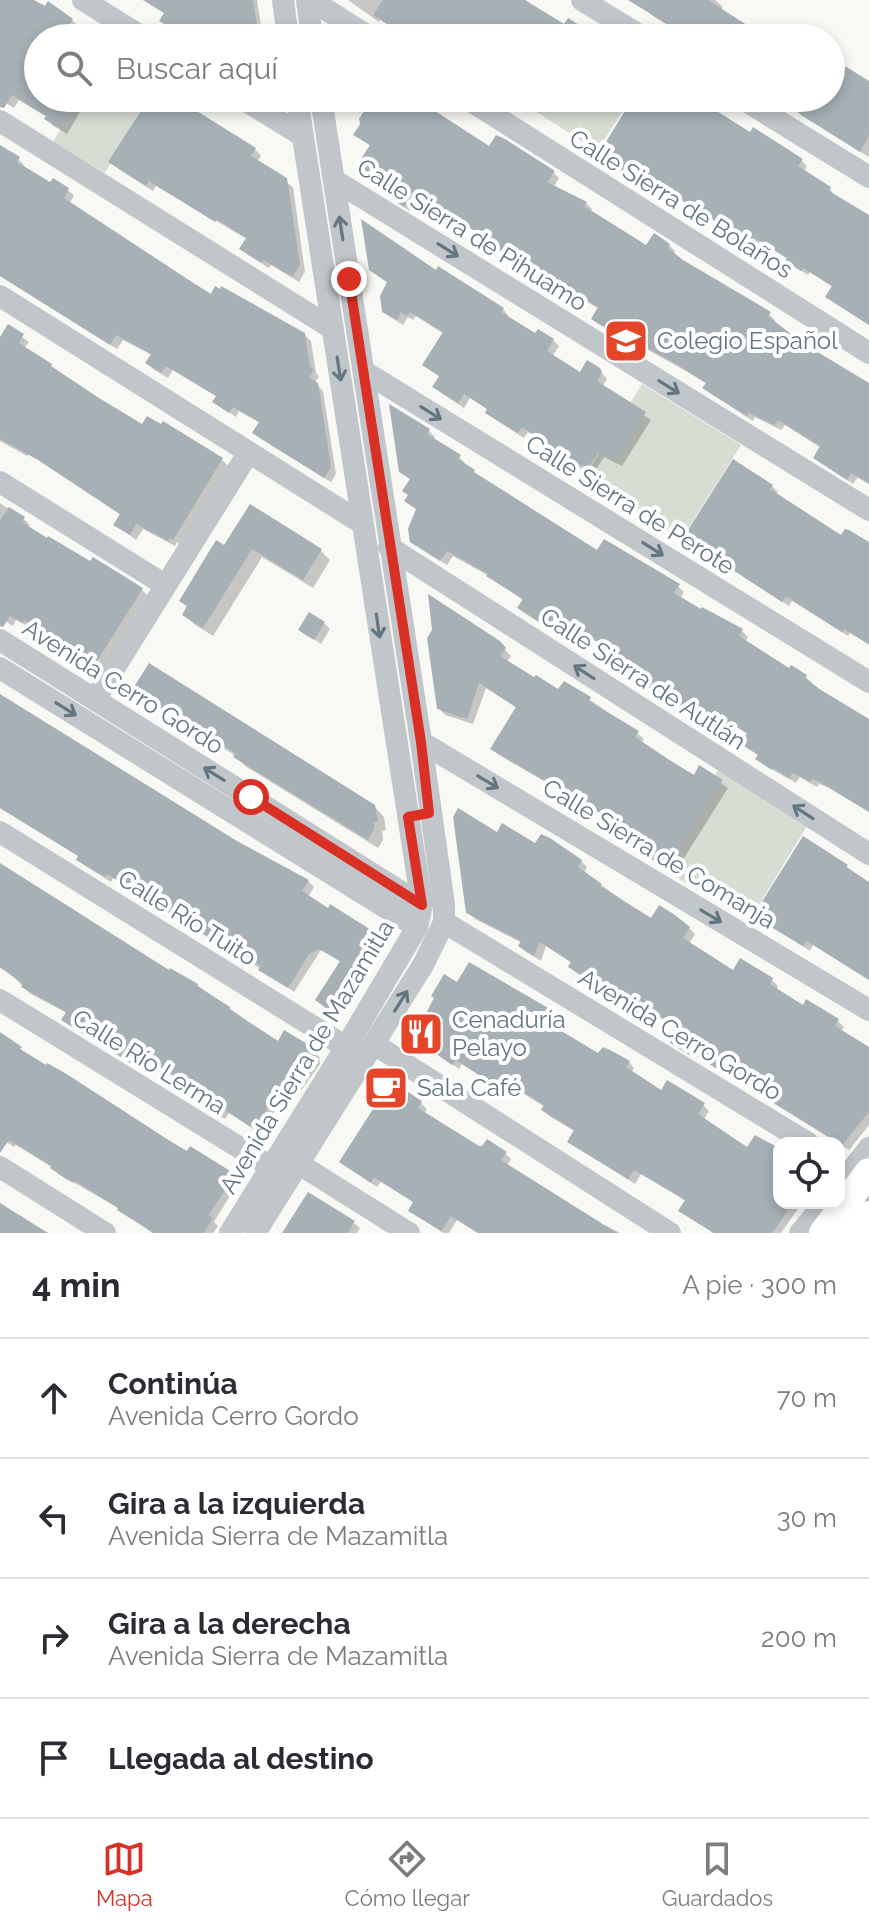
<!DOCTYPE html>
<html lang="es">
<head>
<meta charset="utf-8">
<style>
	:root { --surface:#fff; --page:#f7f7f7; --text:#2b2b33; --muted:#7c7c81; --line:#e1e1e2; --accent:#d93025 }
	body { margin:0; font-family:Raleway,sans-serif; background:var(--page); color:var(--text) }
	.controls { position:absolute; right:24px; bottom:24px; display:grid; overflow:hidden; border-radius:16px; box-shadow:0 4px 12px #0003 }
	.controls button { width:72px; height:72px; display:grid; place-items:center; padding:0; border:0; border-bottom:2px solid var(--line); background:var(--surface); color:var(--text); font:40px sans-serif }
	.stop { position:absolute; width:24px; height:24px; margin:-18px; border:6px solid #d93025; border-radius:50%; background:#fff }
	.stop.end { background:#d93025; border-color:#fff; box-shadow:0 2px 8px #0008 }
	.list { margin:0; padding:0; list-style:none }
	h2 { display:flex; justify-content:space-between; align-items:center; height:104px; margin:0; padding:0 32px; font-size:34px }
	h2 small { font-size:26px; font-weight:400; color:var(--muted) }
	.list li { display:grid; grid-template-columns:52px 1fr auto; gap:24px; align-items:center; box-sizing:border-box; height:120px; padding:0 32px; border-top:2px solid var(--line) }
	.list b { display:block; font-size:30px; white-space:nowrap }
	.list p { margin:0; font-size:26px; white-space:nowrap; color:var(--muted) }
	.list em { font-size:26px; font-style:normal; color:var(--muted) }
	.icon { flex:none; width:44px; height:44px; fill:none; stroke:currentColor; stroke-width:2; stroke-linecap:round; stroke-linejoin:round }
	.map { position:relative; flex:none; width:869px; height:1233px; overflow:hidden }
	.search { position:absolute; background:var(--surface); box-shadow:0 4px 12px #0003; left:24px; right:24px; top:24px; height:88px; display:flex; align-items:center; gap:20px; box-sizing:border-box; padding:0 28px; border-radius:44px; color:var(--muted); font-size:30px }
	.sheet { height:584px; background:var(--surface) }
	nav { display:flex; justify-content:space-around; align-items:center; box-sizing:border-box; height:112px; border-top:2px solid var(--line); background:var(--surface); font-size:22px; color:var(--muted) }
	nav a { display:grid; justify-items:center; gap:4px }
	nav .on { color:var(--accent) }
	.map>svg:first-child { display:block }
</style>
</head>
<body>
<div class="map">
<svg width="869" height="1233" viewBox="0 0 869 1233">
	<rect width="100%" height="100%" fill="#f8f8f5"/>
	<path fill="#d8ddd4" d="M 78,98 L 147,98 L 105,173 L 53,142 Z
		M 539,98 L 631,98 L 597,151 L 532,109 Z
		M 642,384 L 741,445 L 681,540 L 583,479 Z
		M 720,767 L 810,821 L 749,921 L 660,867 Z"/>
	<path fill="#0003" d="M 0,0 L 30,0 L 72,20 L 78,26 L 72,35 L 77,38 L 38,38 L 38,98 L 82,98 L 86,102 L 67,134 L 52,125 L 47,117 L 19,100 L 14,108 L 0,100 Z
		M 143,0 L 257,0 L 263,38 L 186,38 L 168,26 L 166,14 Z
		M 348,0 L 521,0 L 565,27 L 583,30 L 589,36 L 587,38 L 409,38 L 380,20 L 379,22 Z
		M 638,0 L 715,0 L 723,7 L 721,10 L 764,38 L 704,38 L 696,33 L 693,38 L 689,38 L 651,15 Z
		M 831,74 L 839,79 L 869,84 L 869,157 L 802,116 L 796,110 L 797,108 L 782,98 L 831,98 Z
		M 147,98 L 178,98 L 180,102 L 255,149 L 261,156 L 257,162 L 293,187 L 305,272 L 299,282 L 271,265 L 269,268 L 248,255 L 242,249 L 247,239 L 156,186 L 153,191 L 117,168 L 150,100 Z
		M 384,98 L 411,98 L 490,148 L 553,172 L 559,178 L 553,188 L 586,203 L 592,209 L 590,212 L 647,248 L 669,245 L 675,251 L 673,254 L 769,314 L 775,320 L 773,323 L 800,344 L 869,387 L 869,484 L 858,477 L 853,484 L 821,463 L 815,458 L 821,448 L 785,425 L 781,430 L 755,417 L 753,421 L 711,394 L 705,388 L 707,384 L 684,370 L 648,350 L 646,353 L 599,324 L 593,318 L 599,309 L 496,248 L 491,241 L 420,196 L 410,211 L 401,205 L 395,199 L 399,192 L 359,165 L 371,146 L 362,140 Z
		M 517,98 L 551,98 L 541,113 Z
		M 635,98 L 691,98 L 751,134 L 801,160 L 807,166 L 804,172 L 830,189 L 835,196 L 869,218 L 869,325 L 827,297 L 833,287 L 810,272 L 808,275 L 793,266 L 788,259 L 760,241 L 753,252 L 722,233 L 716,227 L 719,224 L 675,196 L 639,176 L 635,182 L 621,173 L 615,167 Z
		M 0,157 L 18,159 L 24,165 L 23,168 L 51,185 L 54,181 L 68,190 L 74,196 L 69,204 L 211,296 L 304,334 L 311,341 L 316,373 L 319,376 L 315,383 L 323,391 L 336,474 L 331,482 L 261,439 L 255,433 L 260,423 L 239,411 L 236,417 L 215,402 L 218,397 L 173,370 L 168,378 L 153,369 L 147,363 L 152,355 L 123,340 L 117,349 L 0,276 Z
		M 370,270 L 437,272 L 503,309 L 508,315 L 507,318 L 535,336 L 553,340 L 559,346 L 552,357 L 580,375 L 598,369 L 607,379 L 602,387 L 651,420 L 622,466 L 604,457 L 594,473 L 574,466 L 570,475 L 549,460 L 555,448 L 528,432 L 524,438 L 493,418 L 488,412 L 489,410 L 470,398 L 464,408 L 440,392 L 434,387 L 440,377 L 425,365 L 444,334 L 416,316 L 413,320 L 408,317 L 403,325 L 390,317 L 384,311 L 389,284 Z
		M 8,327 L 29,342 L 24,349 L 142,427 L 222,460 L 228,466 L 179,544 L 177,542 L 175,546 L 143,529 L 136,540 L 115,524 L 121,515 L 73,483 L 60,404 L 27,456 L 0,441 L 0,340 Z
		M 391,408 L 429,431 L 435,437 L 433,440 L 459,457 L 465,463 L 464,465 L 480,477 L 598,553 L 678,586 L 684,592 L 680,599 L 742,631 L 748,637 L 745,642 L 790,670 L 791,667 L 806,677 L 812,683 L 811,685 L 869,722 L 869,812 L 829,788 L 819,784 L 817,787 L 800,777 L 796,783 L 764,765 L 758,759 L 760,756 L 743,743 L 749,735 L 729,722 L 722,733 L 648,687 L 646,690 L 632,681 L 626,674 L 632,664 L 565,622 L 557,634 L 526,614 L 520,608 L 524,601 L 489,576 L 453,556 L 447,565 L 419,547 L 418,510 L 406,501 L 410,496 L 411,480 L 401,471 Z
		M 772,486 L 778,492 L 776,495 L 842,537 L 869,545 L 869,645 L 850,633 L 848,636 L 792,601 L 789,606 L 686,538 Z
		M 0,503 L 24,519 L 30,525 L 28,528 L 141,589 L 147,595 L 101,670 L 64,649 L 30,625 L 29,627 L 16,620 L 13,626 L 0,618 Z
		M 250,507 L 321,551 L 330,560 L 313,588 L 262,557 L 213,636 L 194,624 L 184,615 L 189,608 L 181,601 L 225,548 Z
		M 324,623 L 330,629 L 321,644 L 301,630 Z
		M 499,643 L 511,656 L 507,662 L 559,692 L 589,699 L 637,733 L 644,739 L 641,744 L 694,778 L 700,768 L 728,788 L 674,874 L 653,859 L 658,851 L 630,831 L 499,755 L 492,749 L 517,708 L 486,688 L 473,724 L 445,715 L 439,708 Z
		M 135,690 L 374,806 L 384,817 L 386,830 L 382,831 L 383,840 L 378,848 L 245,766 L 236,756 L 144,699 Z
		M 0,695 L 236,842 L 308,881 L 314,887 L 308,897 L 328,911 L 331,907 L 378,937 L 384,943 L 339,1017 L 323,1006 L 341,962 L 321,950 L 294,992 L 236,952 L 234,954 L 113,878 L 111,882 L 84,865 L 78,859 L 80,857 L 0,808 Z
		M 497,835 L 581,861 L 587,867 L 584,873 L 651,920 L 689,928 L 695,934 L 689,944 L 734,972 L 772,980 L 778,986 L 776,990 L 804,1008 L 807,1002 L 838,1021 L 844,1027 L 841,1032 L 869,1048 L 869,1125 L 849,1150 L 776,1105 L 770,1099 L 776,1090 L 755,1077 L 748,1088 L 691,1053 L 689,1055 L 679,1049 L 673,1043 L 676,1027 L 653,1013 L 648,1021 L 643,1018 L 641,1022 L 620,1006 L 624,1000 L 576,973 L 570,967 L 572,963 L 546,946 L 541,961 L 526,952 L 520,946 L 522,943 L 475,919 L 468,912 Z
		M 0,866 L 170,973 L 197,985 L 278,1043 L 312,1049 L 319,1056 L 320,1064 L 300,1092 L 294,1089 L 280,1111 L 276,1109 L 263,1130 L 260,1128 L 258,1132 L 229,1113 L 225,1119 L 202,1107 L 196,1101 L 200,1095 L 156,1065 L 155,1067 L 138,1056 L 133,1065 L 69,1025 L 63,1020 L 67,1013 L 29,993 L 12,975 L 0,968 Z
		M 846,866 L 869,884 L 869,980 L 813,945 L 810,951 L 762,920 Z
		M 457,985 L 549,1010 L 555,1016 L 549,1026 L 599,1056 L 629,1062 L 634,1068 L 631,1073 L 661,1093 L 703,1105 L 709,1111 L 704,1120 L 748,1150 L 779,1151 L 779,1203 L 802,1203 L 781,1233 L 713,1233 L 681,1211 L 686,1201 L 641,1174 L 635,1184 L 576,1147 L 576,1132 L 549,1116 L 543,1110 L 545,1107 L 516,1089 L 511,1096 L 462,1064 L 459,1069 L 415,1038 Z
		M 0,1035 L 46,1068 L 169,1143 L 234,1175 L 239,1181 L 214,1222 L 218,1226 L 213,1233 L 152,1233 L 120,1209 L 59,1174 L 53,1168 L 16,1145 L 14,1147 L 0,1138 Z
		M 421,1103 L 427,1109 L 424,1114 L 478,1148 L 505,1153 L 511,1159 L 507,1166 L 606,1228 L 607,1226 L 620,1233 L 478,1233 L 457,1220 L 449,1233 L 443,1233 L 410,1210 L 415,1203 L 381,1182 L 377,1187 L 341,1162 Z
		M 354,1223 L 360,1228 L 357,1233 L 285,1233 Z"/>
	<path fill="#a6b0b5" d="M 0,0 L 34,0 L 45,6 L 48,1 L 73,19 L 60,38 L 38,38 L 38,98 L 80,98 L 60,129 L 44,119 L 46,116 L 12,95 L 4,108 L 0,107 Z
		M 143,0 L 253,0 L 259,38 L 187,38 L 159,21 L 164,13 Z
		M 383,0 L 525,0 L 564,24 L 568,18 L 584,28 L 580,35 L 586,38 L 410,38 L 373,15 Z
		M 628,0 L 708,0 L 767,38 L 704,38 L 689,28 L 685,35 Z
		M 845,66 L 869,81 L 869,135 L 860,152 L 794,110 L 801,98 L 831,98 L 831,71 L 838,76 Z
		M 149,98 L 176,98 L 256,148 L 251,156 L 287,178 L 300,265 L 292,277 L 264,260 L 262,263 L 239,249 L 246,238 L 229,227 L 217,220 L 215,222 L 149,181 L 146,186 L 108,162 Z
		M 372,98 L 415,98 L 489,146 L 496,135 L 505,139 L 555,171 L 547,182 L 587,202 L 584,206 L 646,245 L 654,233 L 670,244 L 668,248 L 683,260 L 771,312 L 768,316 L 801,342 L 869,383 L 869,484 L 851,473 L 847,480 L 813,458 L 820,446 L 778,420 L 774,425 L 749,413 L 747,416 L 702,388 L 706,383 L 676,364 L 642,345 L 639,349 L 591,319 L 598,307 L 487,243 L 489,240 L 413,192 L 404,207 L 392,199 L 397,191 L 357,165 L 370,145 L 353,135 L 360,124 L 359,119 Z
		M 633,98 L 696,98 L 750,132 L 753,127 L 803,159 L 798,166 L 831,187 L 829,191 L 869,215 L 869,325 L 825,297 L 832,286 L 803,268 L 801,271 L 785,261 L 787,258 L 753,237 L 746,248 L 714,228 L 717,222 L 667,191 L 633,172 L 629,177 L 612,167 L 616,161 L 607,155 L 610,149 L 604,145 Z
		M 0,145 L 20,157 L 17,162 L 50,182 L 53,178 L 69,188 L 64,198 L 195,284 L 211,294 L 215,286 L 220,289 L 221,286 L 305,333 L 310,367 L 314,369 L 309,377 L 318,383 L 331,467 L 324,478 L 252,433 L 259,422 L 233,407 L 229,413 L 212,402 L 216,396 L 166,366 L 161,373 L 145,363 L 151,354 L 116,335 L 110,345 L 0,276 Z
		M 361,219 L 436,270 L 438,266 L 504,308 L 501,312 L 535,333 L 538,329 L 554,339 L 547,351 L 580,372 L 587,360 L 600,368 L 602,372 L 597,381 L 646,412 L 616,461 L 598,453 L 588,468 L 568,461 L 564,471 L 547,461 L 553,447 L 522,427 L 518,433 L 485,413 L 487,409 L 464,394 L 458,403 L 432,387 L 439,376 L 422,365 L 443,332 L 410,312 L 407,316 L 401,312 L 397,320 L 382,312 L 380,296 L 387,282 L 369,270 Z
		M 8,324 L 24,334 L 19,343 L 52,364 L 51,366 L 99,398 L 142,424 L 147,416 L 161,424 L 163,421 L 223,458 L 173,540 L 170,538 L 168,541 L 136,524 L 130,535 L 113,525 L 120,514 L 38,460 L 0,439 L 0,337 Z
		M 389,404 L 430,429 L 427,434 L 461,455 L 458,459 L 475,470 L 474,472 L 597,550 L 604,539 L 680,584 L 674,593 L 701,609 L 702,607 L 743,629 L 739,636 L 789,668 L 791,665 L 807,675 L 805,678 L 821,690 L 869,719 L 869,812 L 820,782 L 812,779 L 810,782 L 793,773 L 789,778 L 773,768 L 772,770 L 755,759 L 758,755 L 741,744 L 747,733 L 722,717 L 715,729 L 641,683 L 640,685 L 623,675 L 631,663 L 558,617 L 551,629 L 517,608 L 523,599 L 486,576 L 488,574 L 447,551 L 440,561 L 410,542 L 408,529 L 416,509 L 404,501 L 408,495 L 402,491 L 410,479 L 399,472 Z
		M 733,459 L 773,485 L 770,489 L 841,535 L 845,529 L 849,530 L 869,542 L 869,644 L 844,629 L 842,632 L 786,596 L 782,602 L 683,538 Z
		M 250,504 L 322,549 L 303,580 L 252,549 L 203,628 L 182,615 L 187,606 L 179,601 L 216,540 L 224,545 Z
		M 9,507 L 25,517 L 22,522 L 47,538 L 48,536 L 90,561 L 93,557 L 143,588 L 94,666 L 55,643 L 57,641 L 24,620 L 23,623 L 10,616 L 3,627 L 0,626 L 0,521 Z
		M 428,594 L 500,641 L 506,648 L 500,656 L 534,677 L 536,675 L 558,689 L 564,681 L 591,697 L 589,701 L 639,731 L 635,737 L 668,759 L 694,775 L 699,765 L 723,780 L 667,869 L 651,859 L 656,850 L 621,825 L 490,749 L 516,707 L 479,683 L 467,719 L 437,709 L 427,638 L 432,630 Z
		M 309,612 L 325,622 L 314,640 L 298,630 Z
		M 149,663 L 375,805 L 378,821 L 374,822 L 374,829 L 368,840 L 233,757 L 235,753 L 132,690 Z
		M 0,694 L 237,841 L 309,880 L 302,891 L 328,908 L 330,904 L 379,935 L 333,1013 L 315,1000 L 340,961 L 319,949 L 309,954 L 288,988 L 258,970 L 261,966 L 229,947 L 228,949 L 107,874 L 105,877 L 76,860 L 78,856 L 0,808 Z
		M 458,808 L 497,832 L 502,823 L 535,843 L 541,834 L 550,838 L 582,860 L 578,867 L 602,884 L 600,886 L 651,918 L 659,905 L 675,915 L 690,927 L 683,938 L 733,970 L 740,958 L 773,978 L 770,984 L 803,1005 L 806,999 L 839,1019 L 835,1026 L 869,1047 L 869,1112 L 842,1145 L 768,1099 L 774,1088 L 748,1072 L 741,1083 L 684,1048 L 683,1050 L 670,1043 L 672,1040 L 668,1038 L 675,1026 L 646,1008 L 641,1017 L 636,1014 L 634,1017 L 618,1007 L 623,999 L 568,967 L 571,962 L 540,942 L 534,956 L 518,946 L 521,941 L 466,913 L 453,817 Z
		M 803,836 L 848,865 L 846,867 L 869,882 L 869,980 L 807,941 L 803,946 L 759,920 L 761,917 L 755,913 Z
		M 0,863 L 169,970 L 170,968 L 198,984 L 197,986 L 230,1007 L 229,1009 L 278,1041 L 284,1030 L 314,1048 L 315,1058 L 294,1088 L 288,1084 L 273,1107 L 270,1104 L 257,1125 L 253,1124 L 251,1127 L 222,1108 L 218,1115 L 194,1102 L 198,1093 L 174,1079 L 176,1076 L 150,1060 L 149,1062 L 132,1052 L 127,1060 L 61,1020 L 66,1012 L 21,987 L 23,984 L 0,967 Z
		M 469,962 L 550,1009 L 543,1020 L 598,1053 L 603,1047 L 612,1051 L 630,1061 L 626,1067 L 661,1090 L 667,1080 L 705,1103 L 698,1114 L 747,1147 L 755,1135 L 779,1148 L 779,1203 L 793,1203 L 772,1233 L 714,1233 L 678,1211 L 685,1200 L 672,1192 L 634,1170 L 628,1179 L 567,1142 L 574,1130 L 541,1110 L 544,1105 L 509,1084 L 505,1092 L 456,1060 L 452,1065 L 413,1038 L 434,998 L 431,996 L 444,974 L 457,982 Z
		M 0,1032 L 22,1047 L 20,1049 L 46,1065 L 47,1063 L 65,1073 L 170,1141 L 187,1151 L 190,1146 L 235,1174 L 209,1215 L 213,1218 L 204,1233 L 154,1233 L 117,1210 L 118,1208 L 75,1181 L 74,1183 L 66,1179 L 50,1168 L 52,1166 L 9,1140 L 0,1153 Z
		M 391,1081 L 422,1101 L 418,1108 L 479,1146 L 482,1146 L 487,1139 L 507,1152 L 501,1160 L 617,1233 L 478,1233 L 451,1216 L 441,1231 L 408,1211 L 413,1202 L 374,1177 L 371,1183 L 339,1162 Z
		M 308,1192 L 355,1221 L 348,1233 L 282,1233 Z
		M 0,1203 L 48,1233 L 0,1233 Z"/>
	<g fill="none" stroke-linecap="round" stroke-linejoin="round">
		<g stroke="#b5babe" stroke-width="32">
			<path id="major" d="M 823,1233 L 869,1172
				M 854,1233 L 869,1215"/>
		</g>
		<path stroke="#c1c6ca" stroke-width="22" d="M 83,0 L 144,38
			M 283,0 L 288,38
			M 307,0 L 312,38
			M 311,0 L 371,38
			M 582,0 L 644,38
			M 241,98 L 303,136
			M 466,98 L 869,353
			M 741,98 L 869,177
			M 0,121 L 333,329
			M 334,180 L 869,510
			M 0,296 L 363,524
			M 365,372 L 869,682
			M 0,482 L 165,585
			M 389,547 L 869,854
			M 0,640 L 422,905
			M 0,668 L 417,927
			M 95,699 L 249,452
			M 421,742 L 869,1010
			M 0,832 L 346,1047
			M 444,922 L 808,1143
			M 0,1000 L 271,1167
			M 374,1044 L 670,1233
			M 299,1164 L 409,1233
			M 0,1167 L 105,1233
			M 839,1186 L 869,1148
			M 230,1233 L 346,1047 L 417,927 L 422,905 L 297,98
			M 255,1233 L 423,965 L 444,922 L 444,904 L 421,742 L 321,98
			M 800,1233 L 825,1203"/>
		<use href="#major" stroke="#fff" stroke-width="28"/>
	</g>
	<defs><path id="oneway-shaft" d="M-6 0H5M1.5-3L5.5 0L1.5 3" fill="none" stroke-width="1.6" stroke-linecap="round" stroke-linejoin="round" transform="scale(2)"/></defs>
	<g stroke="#637681">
		<use href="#oneway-shaft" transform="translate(341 228) rotate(-99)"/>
		<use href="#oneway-shaft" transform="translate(448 250) rotate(32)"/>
		<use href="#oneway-shaft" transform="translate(339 369) rotate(81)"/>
		<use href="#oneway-shaft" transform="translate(669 387) rotate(32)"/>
		<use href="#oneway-shaft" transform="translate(431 413) rotate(32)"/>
		<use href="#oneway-shaft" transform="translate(653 549) rotate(32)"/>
		<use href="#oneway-shaft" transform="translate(378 626) rotate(82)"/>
		<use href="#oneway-shaft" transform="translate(584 672) rotate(-147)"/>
		<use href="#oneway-shaft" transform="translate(66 709) rotate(32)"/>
		<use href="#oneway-shaft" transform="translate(214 774) rotate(-148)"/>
		<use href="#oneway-shaft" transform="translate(488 782) rotate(31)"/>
		<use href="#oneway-shaft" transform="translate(803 812) rotate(-147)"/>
		<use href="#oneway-shaft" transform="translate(711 916) rotate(31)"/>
		<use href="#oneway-shaft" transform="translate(401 1001) rotate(-58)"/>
	</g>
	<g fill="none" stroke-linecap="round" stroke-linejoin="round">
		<path stroke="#d93025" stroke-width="10" d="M 251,797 L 422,905 L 408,817 L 429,813 L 421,742 L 349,279"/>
	</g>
	<defs>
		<g id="school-square" transform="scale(2.3)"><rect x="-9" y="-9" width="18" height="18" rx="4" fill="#e54629" stroke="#fff"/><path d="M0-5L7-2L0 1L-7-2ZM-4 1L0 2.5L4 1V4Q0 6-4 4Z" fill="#fff"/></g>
		<g id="restaurant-square" transform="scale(2.3)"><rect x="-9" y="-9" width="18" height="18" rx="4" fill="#e54629" stroke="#fff"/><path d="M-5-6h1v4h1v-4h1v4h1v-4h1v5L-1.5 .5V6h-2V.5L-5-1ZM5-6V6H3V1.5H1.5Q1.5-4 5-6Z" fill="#fff"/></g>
		<g id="cafe-square" transform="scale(2.3)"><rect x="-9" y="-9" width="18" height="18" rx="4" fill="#e54629" stroke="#fff"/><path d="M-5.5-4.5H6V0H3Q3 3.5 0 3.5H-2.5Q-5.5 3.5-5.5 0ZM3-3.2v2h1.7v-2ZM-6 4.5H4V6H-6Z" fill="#fff"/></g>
	</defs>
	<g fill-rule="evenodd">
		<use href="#school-square" x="626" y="341"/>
		<use href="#restaurant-square" x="421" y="1034"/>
		<use href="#cafe-square" x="386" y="1088"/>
	</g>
	<g text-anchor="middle" stroke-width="8" stroke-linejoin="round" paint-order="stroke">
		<g font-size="24" fill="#637681" stroke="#fff">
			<text transform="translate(681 204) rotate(32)" y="8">Calle Sierra de Bolaños</text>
			<text transform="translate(472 235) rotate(32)" y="8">Calle Sierra de Pihuamo</text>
			<text transform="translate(630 505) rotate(32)" y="8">Calle Sierra de Perote</text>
			<text transform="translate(643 679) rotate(33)" y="8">Calle Sierra de Autlán</text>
			<text transform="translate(123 687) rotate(32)" y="8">Avenida Cerro Gordo</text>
			<text transform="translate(659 854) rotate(31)" y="8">Calle Sierra de Comanja</text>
			<text transform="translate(187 918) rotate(32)" y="8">Calle Río Tuito</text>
			<text transform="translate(680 1035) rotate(31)" y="8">Avenida Cerro Gordo</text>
			<text transform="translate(307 1057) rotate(-59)" y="8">Avenida Sierra de Mazamitla</text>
			<text transform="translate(149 1062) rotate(32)" y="8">Calle Río Lerma</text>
		</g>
		<g font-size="24" fill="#637681" stroke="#fff" text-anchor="start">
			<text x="657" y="349">Colegio Español</text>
			<text x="452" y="1028">Cenaduría<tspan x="452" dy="28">Pelayo</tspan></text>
			<text x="417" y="1096">Sala Café</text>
		</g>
	</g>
</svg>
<div class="controls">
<button><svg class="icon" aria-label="locate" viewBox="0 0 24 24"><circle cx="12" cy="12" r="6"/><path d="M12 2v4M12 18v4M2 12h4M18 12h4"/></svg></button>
</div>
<div class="stop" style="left:251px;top:797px"></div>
<div class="stop end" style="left:349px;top:279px"></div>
<div class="search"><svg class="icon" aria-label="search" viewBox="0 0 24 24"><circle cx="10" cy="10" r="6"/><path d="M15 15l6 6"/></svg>Buscar aquí</div>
</div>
<section class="sheet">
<h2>4 min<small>A pie · 300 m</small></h2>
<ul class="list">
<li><svg class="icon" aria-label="ahead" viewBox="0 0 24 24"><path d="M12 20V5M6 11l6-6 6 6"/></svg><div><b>Continúa</b><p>Avenida Cerro Gordo</p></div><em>70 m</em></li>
<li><svg class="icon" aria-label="left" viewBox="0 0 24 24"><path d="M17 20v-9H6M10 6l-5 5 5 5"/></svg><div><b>Gira a la izquierda</b><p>Avenida Sierra de Mazamitla</p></div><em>30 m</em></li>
<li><svg class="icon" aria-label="right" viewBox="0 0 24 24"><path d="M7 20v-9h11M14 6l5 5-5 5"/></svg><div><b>Gira a la derecha</b><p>Avenida Sierra de Mazamitla</p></div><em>200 m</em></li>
<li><svg class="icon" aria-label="arrive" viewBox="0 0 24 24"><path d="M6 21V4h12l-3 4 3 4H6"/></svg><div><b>Llegada al destino</b></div></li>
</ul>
</section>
<nav>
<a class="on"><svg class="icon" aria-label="map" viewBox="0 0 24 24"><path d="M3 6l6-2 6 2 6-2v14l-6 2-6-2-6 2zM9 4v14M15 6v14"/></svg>Mapa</a>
<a><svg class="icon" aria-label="directions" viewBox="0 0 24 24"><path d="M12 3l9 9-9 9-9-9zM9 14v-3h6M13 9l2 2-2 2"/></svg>Cómo llegar</a>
<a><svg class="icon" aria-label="saved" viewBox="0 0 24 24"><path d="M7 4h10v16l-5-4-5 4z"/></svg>Guardados</a>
</nav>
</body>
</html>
